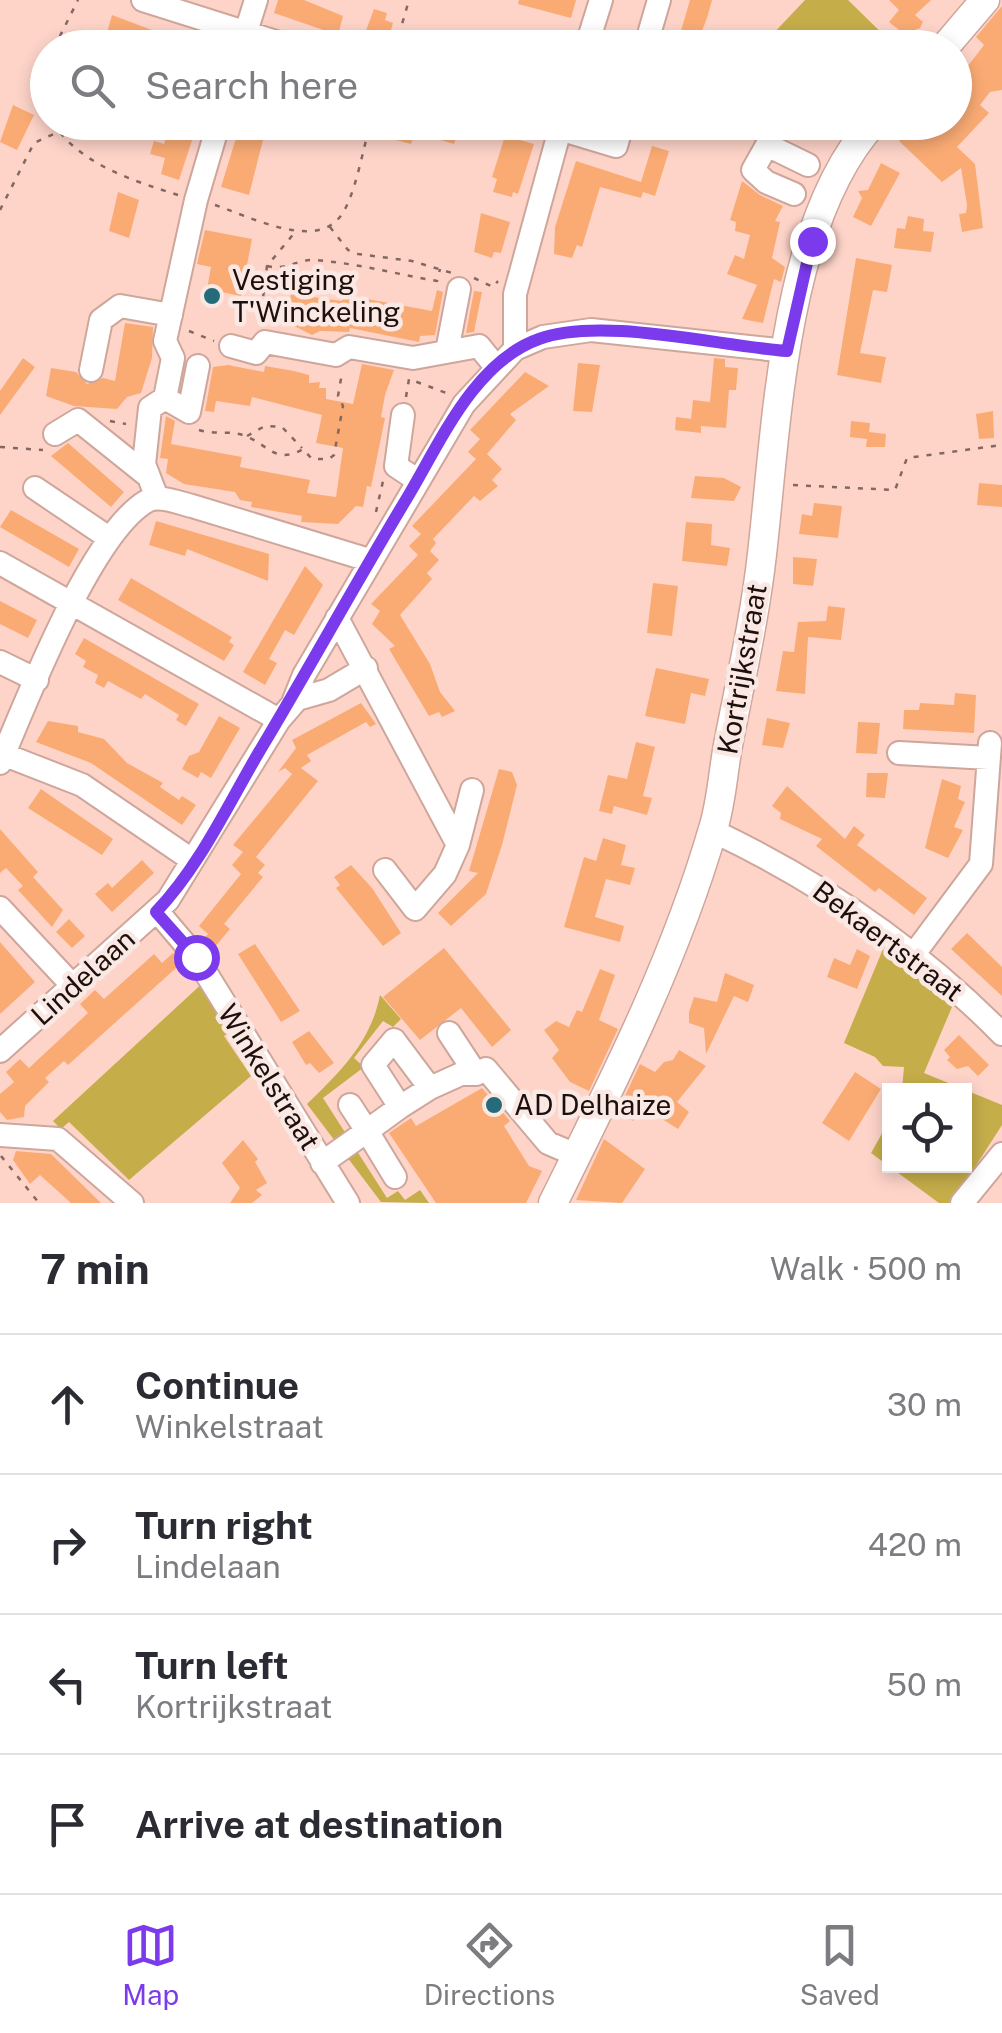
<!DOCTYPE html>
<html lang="en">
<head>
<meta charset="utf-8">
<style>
	:root { --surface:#fff; --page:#f7f7f7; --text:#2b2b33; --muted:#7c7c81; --line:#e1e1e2; --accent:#7c3aed }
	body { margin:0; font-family:"Public Sans",sans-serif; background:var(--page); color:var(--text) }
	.controls { position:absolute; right:30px; bottom:30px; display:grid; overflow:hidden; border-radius:0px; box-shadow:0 5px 15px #0003 }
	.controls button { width:90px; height:90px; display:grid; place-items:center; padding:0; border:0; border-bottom:2px solid var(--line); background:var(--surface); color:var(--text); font:50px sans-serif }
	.stop { position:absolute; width:30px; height:30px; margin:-22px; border:8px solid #7c3aed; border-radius:50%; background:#fff }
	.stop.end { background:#7c3aed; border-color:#fff; box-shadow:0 2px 10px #0008 }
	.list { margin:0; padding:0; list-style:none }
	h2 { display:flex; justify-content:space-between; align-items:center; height:130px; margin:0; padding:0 40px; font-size:42px }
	h2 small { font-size:32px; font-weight:400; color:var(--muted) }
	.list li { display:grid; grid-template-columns:65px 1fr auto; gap:30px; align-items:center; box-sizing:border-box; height:140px; padding:0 40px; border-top:2px solid var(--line) }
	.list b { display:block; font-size:38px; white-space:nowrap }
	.list p { margin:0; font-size:32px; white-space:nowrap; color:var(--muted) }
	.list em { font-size:32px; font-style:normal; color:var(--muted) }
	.icon { flex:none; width:55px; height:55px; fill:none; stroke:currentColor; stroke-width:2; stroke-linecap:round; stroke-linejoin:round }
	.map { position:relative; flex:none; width:1002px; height:1203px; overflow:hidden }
	.search { position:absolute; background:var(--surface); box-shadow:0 5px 15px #0003; left:30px; right:30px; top:30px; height:110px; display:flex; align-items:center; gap:25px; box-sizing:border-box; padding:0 35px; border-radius:55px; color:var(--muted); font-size:38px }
	.sheet { height:690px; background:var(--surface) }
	nav { display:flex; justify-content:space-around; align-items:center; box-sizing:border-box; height:140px; border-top:2px solid var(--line); background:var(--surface); font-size:28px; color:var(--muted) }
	nav a { display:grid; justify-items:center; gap:5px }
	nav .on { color:var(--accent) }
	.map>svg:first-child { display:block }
</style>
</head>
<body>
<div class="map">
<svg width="1002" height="1203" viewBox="0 0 1002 1203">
	<rect width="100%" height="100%" fill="#fed4c9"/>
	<path fill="#c5ad4a" d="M 805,0 L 848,0 L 896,47 L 789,47 L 770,37 Z
		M 883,949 L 952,1007 L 924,1073 L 1002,1105 L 1002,1125 L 952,1203 L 939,1203 L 871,1153 L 889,1121 L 890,1166 L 964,1166 L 964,1090 L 902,1090 L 904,1067 L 883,1066 L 875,1057 L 844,1043 Z
		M 206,980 L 232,1030 L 224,1036 L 251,1076 L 129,1180 L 69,1122 L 61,1129 L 53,1121 Z
		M 380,995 L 401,1019 L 393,1027 L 383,1021 L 354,1058 L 364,1067 L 323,1098 L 387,1198 L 398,1191 L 405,1200 L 420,1190 L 429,1203 L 381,1202 L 307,1104 C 340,1072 371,1042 380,995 Z"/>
	<path fill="#faab74" d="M 278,0 L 304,0 L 343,16 L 338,35 L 274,13 Z
		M 519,0 L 576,0 L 571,18 L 518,4 Z
		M 690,0 L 712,0 L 707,18 L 695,48 L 676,48 Z
		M 889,0 L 931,0 L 915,15 L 923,22 L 920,28 L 904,34 L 889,22 L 899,10 Z
		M 1002,6 L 1002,90 L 990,92 L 980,105 L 989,113 L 957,147 L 975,164 L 983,228 L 962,232 L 959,214 L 966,213 L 967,205 L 961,168 L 942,182 L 899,141 L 916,122 L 954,122 L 954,84 L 984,45 L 976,37 Z
		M 374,9 L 387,13 L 385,20 L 393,23 L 391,30 L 439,44 L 439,48 L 361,44 Z
		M 112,15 L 192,45 L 191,48 L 142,48 L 106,36 Z
		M 13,105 L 34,115 L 17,150 L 0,142 Z
		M 172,122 L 198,122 L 179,180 L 161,174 L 165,158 L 150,154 L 154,141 L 164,144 Z
		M 393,122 L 461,122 L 454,144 L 415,132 L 411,144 L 392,139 Z
		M 240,125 L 265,132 L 249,195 L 221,187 Z
		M 505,136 L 534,144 L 518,194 L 513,192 L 512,197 L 493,192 L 497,179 L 492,177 Z
		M 652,146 L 669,151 L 655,196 L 643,192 L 641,198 L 600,187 L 582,247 L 577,245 L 572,258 L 554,254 L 555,227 L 576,161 L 641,182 Z
		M 881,163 L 900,173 L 871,226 L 853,217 L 862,198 L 858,191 L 868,190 Z
		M 742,181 L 760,195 L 783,206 L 775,221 L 780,222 L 772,258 L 785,267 L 781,282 L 774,279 L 763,323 L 742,319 L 757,285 L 727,274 L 735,255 L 744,259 L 750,235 L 735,231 L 736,222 L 730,220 Z
		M 118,192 L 139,200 L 129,238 L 109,231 Z
		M 481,213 L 510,222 L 501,253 L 494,252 L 492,258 L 474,252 Z
		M 908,216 L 924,219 L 923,231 L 934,232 L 931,252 L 894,248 L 897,228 L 905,229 Z
		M 205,230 L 252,239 L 241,296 L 207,289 L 211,267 L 197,264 Z
		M 856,258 L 892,265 L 887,292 L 873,290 L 860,353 L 886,357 L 881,383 L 837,375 Z
		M 437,290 L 443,292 L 435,335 L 420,336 L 419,342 L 350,328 L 349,332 L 320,331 L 312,335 L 286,322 L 291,294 L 342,301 L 343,298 L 362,302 L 362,298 L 432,311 Z
		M 474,291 L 482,292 L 474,332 L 466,333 Z
		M 125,323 L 153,327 L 152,358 L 141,393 L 127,397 L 117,409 L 74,406 L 46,396 L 51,368 L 76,372 L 87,384 L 103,378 L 115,381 Z
		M 23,358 L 35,367 L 0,415 L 0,391 Z
		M 714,358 L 725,359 L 725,367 L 738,368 L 736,390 L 729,390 L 726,428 L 701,426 L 701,433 L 675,430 L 676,417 L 691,419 L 693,400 L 710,402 Z
		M 578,363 L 600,365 L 592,412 L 573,411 Z
		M 362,364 L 394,370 L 385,395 L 381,417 L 385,418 L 371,487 L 367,486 L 363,507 L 356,506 L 338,524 L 301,522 L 302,516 L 251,507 L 252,502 L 240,500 L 235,492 L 184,484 L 166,473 L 168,459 L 160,458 L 166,416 L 175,421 L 171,444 L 242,457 L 240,467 L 310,480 L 307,493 L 336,497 L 343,448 L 316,443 L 322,415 L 252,397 L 250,406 L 216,401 L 214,412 L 205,411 L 213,367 L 228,365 L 264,372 L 265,366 L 294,371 L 309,375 L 309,383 L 320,382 L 319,388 L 326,388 L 326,399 L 353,404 Z
		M 525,372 L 549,386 L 510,414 L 516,420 L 487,454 L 502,469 L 492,480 L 498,486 L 480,501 L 474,496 L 433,539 L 436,543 L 430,551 L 439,560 L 427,573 L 432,579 L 400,615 L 430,664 L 440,692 L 455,711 L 442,717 L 439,712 L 429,716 L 389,649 L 395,646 L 372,624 L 380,611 L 371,604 L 418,555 L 409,546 L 421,534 L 412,526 L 476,459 L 468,452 L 480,439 L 470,430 Z
		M 993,411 L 994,438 L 979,439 L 976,414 Z
		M 851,421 L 870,423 L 869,432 L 886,434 L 885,447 L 866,447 L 867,439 L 850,437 Z
		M 68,443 L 124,492 L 111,507 L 51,456 Z
		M 695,476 L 724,478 L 741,487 L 734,501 L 691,498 Z
		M 979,483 L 1002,485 L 1002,507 L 977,505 Z
		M 814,503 L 842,506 L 838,538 L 799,534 L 802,514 L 812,516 Z
		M 11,510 L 79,549 L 69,567 L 0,527 Z
		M 156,521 L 269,554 L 268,581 L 187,549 L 185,556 L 149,545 Z
		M 686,522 L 712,524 L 711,545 L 730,548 L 727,566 L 682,561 Z
		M 793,557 L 817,559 L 813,586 L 793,584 Z
		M 305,566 L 323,585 L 294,635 L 285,630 L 269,659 L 277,663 L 265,685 L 243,672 Z
		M 131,578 L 232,637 L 229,642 L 234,645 L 224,661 L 118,600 Z
		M 653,583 L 678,586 L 672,636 L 647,633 Z
		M 0,601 L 37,620 L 28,638 L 0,624 Z
		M 828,606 L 845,608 L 841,640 L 808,637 L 805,694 L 776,691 L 783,651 L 794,652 L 798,622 L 826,621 Z
		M 84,638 L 199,704 L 186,726 L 176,720 L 179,715 L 145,694 L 141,699 L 108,681 L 104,688 L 95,683 L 98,675 L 83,667 L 86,661 L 75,654 Z
		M 656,668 L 709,679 L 705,696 L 691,693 L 685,724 L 645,716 Z
		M 955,693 L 976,695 L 974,733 L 903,729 L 904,710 L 919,710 L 920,703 L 954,705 Z
		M 361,703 L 376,724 L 370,727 L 366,722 L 307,755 L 311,761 L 301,768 L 318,781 L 256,857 L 265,865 L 258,873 L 263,877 L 224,924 L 230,929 L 214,948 L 203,940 L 208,934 L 199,926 L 241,874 L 232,865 L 243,852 L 233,845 L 292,774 L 285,768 L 278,772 L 296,748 L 292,740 Z
		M 219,716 L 240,728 L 211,778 L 201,772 L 198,778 L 182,769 L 189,756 L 199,752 Z
		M 767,718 L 790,723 L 783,748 L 762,745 Z
		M 48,721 L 78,726 L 78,732 L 104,739 L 127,763 L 163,783 L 160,787 L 179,800 L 182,796 L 196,805 L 182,825 L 91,763 L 36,742 Z
		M 858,722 L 880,723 L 877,754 L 856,753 Z
		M 636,742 L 655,747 L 643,796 L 652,798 L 647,815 L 614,806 L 612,814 L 599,811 L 608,775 L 627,779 Z
		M 499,769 L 512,772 L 517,785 L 502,845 L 486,894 L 451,926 L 438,913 L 478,873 L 469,871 Z
		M 867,773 L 888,773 L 885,798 L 866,797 Z
		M 942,779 L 961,786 L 958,799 L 965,802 L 954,827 L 963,830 L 948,858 L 925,848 Z
		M 787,786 L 845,839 L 854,826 L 865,835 L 857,845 L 927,898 L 914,915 L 879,888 L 875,892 L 816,846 L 822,839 L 780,819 L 781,813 L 772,806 Z
		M 41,789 L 113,839 L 102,855 L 28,808 Z
		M 0,829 L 38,872 L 33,877 L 63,910 L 52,927 L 18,890 L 23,886 L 6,868 L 0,873 Z
		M 603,838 L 626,845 L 621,865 L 635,868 L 630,885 L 606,879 L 595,917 L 624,926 L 620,942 L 564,927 L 584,857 L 596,861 Z
		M 142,860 L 154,873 L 112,912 L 95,894 L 108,883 L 112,888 Z
		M 351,865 L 372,888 L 401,933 L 383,946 L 336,888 L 340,885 L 334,877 Z
		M 69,919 L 85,936 L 72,948 L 56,932 Z
		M 967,933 L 1002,967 L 1002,996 L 951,949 Z
		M 0,942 L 35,982 L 0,1014 Z
		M 255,944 L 300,1011 L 281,1022 L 238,954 Z
		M 444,948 L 511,1030 L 492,1047 L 461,1008 L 420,1040 L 383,997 Z
		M 857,949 L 870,956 L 857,989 L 827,977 L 834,958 L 850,965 Z
		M 173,953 L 180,961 L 176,968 L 68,1065 L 64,1061 L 45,1078 L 49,1082 L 25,1106 L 24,1117 L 7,1120 L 0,1112 L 0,1094 L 14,1082 L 6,1072 L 20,1059 L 29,1068 L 88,1013 L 80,1004 L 95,990 L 104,999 L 154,954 L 162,963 Z
		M 600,969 L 615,975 L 599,1020 L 618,1029 L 589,1091 L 570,1082 L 552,1058 L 559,1050 L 544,1030 L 556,1021 L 569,1027 L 577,1010 L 582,1012 Z
		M 725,973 L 754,985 L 748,1002 L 734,996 L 706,1054 L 704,1028 L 689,1023 L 689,1012 L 694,997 L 717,1002 Z
		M 309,1031 L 334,1063 L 319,1073 L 310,1063 L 306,1065 L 292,1042 Z
		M 959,1035 L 989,1065 L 978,1076 L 968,1066 L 957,1069 L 947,1060 L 950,1057 L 944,1050 Z
		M 679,1050 L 706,1066 L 677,1102 L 689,1112 L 678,1129 L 648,1110 L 645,1116 L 638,1113 L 633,1121 L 617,1113 L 640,1064 L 655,1072 L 664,1062 L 673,1060 Z
		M 855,1072 L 881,1089 L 849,1141 L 822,1123 Z
		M 482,1088 L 510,1121 L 504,1126 L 529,1166 L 542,1171 L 526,1203 L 436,1203 L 389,1133 L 411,1118 L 416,1126 Z
		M 604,1139 L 645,1169 L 622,1203 L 576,1200 Z
		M 243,1140 L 258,1159 L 255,1162 L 267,1183 L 256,1190 L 262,1195 L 252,1203 L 230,1203 L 240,1188 L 222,1163 Z
		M 16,1151 L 51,1154 L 101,1203 L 71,1203 L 40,1175 L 30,1184 L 13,1160 Z"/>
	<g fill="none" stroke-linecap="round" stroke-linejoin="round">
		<g stroke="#cea69b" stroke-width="26">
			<path id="minor" d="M 143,0 L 295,48
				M 241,48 L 256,0
				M 586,48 L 601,0
				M 645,48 L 659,0
				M 536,122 L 616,146 L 623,122
				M 794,194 L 766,182 L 753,170 L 767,145 L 808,165
				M 231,346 L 256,353 L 265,342 L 336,355 L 349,347 L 413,358 L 479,346 L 496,367
				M 515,349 L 515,294 L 562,122
				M 447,351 L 459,289
				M 91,370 L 101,320 L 120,306 L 171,315
				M 165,398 L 189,412 L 198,366
				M 403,415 L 396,466 L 417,480
				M 55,434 L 78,420 L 148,476
				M 35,488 L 109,538
				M 157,498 L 144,464 L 150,408 L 165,398 L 173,358 L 165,341 L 196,200 L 219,122
				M 0,563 L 279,720
				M 337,618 L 458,845 L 445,874 L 415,909 L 385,870
				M 0,662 L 37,680
				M 294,700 L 304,675 L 464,404 L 515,349 L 543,337 L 591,330 L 787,351
				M 294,700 L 329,690 L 366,668
				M 0,753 L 82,785 L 192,860
				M 899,753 L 989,758
				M 0,763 C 27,700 91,533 147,501 C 159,494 179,503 192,506 L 369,560
				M 713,831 C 821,882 918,949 1002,1034
				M 458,845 L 472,790
				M 0,908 L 72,985
				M 157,911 L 196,957 L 348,1203
				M 914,954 L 981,864 L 990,743
				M 449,1033 L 476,1074 L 486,1069 L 548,1143 L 576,1155
				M 0,1051 L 168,900 L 279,720 L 304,691
				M 430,1088 L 400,1107 L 373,1065 L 394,1040 L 430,1088 L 461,1074 L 476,1074
				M 350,1105 L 367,1131 L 400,1107
				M 0,1135 L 58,1139 L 132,1203
				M 322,1163 L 367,1131 L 395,1177
				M 962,1203 L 1002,1154"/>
		</g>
		<g stroke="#cea69b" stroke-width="31">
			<path id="major" d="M 944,48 L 985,0
				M 553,1203 C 613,1082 675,960 713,829 C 722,801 723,769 729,740 C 741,678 755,617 762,554 C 777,425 783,221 874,122"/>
		</g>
		<path stroke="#836861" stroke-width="2.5" stroke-dasharray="5 8" stroke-linecap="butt" d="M 54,48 L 78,0
			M 395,48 L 409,0
			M 48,83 L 48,112
			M 53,122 C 78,164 134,181 178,195
			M 215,205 C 246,215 313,250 339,218 C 355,200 363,147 371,122
			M 0,210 L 34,143 L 58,132
			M 330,227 L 348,250 L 358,254 L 412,261 L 452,273
			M 267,266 C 285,271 298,259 314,260 C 356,263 396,274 437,281 L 440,269
			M 474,278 L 493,287 L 498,281
			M 260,322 L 267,266 L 296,231
			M 189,331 L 214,341
			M 406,397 L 409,379 L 449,394
			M 110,421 L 126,424
			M 199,430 C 216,435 232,430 245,436 C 269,445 276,465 303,449 L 312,459 L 329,459 L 334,455 L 343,406 L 338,396 L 342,373
			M 247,436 L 265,426 L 282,427 L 302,448
			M 0,447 L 43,450
			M 793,485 L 895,490 L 907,458 L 1002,445
			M 376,512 L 383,481
			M 1,1156 L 39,1203"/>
		<use href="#minor" stroke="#fff" stroke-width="22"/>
		<use href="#major" stroke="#fff" stroke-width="28"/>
	</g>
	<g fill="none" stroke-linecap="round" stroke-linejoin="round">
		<path stroke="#7c3aed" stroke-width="12" d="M 196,957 L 156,912 C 201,865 229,802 262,747 C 311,665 357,581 407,498 C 440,443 474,362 539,339 C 601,316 718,346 787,351 L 812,241"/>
	</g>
	<g fill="#256b7a" stroke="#f9e8e3" stroke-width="4">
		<circle cx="212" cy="296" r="10"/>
		<circle cx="494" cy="1105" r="10"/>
	</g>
	<g text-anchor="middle" stroke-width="9" stroke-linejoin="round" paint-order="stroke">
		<g font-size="28" fill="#1d0f0b" stroke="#f9e8e3" text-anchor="start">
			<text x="232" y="290">Vestiging<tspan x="232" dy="32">T'Winckeling</tspan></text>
			<text x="514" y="1115">AD Delhaize</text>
		</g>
		<g font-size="28" fill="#1d0f0b" stroke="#f9e8e3">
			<text transform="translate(742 669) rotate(-80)" y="10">Kortrijkstraat</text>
			<text transform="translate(888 941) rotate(37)" y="10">Bekaertstraat</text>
			<text transform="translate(83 977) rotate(-42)" y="10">Lindelaan</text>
			<text transform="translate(269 1077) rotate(58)" y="10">Winkelstraat</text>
		</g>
	</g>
</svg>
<div class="controls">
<button><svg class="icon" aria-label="locate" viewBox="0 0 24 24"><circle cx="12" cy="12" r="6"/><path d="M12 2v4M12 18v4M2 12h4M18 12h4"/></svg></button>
</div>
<div class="stop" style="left:196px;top:957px"></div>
<div class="stop end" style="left:812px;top:241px"></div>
<div class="search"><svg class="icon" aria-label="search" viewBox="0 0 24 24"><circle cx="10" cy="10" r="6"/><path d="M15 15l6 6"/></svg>Search here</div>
</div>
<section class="sheet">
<h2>7 min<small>Walk · 500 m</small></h2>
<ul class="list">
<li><svg class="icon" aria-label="ahead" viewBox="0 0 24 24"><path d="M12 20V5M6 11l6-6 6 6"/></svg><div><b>Continue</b><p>Winkelstraat</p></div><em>30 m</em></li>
<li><svg class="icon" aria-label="right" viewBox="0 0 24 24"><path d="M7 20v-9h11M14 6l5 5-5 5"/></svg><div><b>Turn right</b><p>Lindelaan</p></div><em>420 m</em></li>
<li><svg class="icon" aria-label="left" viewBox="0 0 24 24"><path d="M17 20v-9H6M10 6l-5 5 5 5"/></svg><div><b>Turn left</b><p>Kortrijkstraat</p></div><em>50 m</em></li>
<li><svg class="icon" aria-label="arrive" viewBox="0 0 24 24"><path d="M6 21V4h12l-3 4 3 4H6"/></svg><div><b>Arrive at destination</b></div></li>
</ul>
</section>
<nav>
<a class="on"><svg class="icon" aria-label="map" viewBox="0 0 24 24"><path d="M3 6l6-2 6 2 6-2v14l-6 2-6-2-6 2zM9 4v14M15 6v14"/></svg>Map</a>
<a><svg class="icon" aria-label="directions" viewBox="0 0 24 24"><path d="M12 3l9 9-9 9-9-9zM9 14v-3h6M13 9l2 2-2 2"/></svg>Directions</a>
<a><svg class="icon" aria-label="saved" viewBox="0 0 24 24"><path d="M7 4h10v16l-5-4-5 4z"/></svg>Saved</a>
</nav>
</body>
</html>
